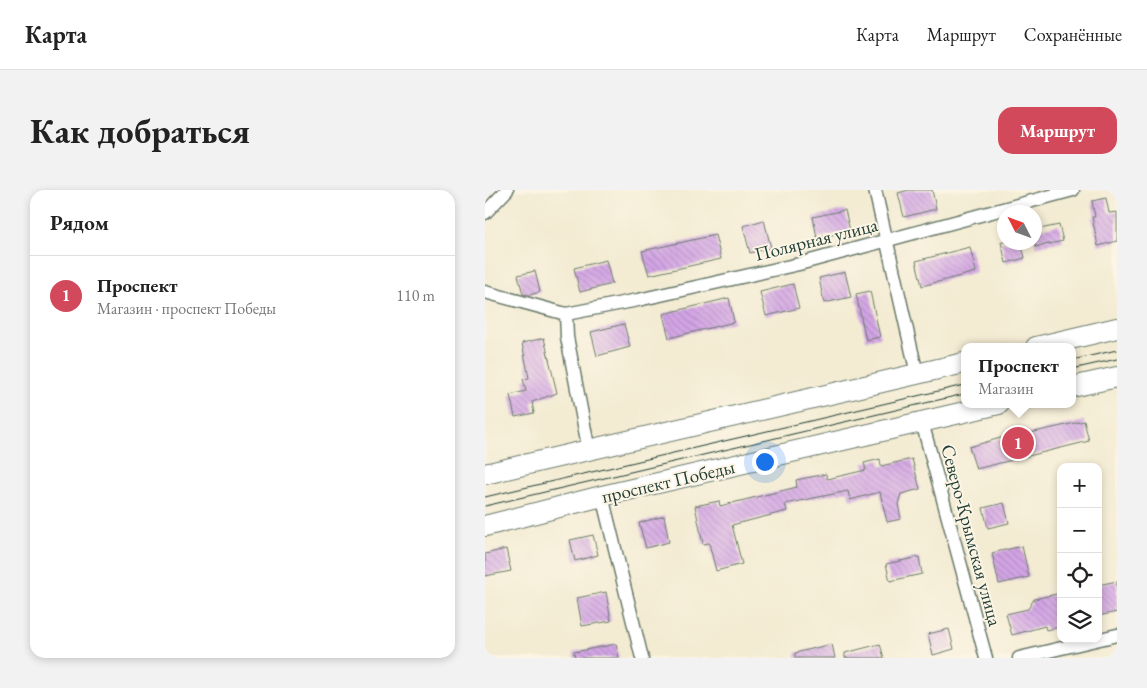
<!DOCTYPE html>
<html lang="ru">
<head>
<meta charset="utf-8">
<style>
	:root { --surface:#fff; --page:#f2f2f2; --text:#222; --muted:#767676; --line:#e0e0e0; --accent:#d1495b }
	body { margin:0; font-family:"EB Garamond",serif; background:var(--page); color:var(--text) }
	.controls { position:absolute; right:15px; bottom:15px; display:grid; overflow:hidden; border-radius:10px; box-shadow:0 2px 8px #0003 }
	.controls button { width:45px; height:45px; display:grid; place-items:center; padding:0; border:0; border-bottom:1px solid var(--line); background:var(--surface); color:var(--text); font:25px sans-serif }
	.compass { position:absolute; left:512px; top:15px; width:45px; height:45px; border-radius:50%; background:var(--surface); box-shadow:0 2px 8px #0003; rotate:312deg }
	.you { position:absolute; left:279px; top:271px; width:18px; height:18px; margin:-12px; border:4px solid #fff; border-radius:50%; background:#1a73e8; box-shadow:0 0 0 8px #1a73e833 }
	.badge { display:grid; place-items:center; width:32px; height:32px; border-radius:50%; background:var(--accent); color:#fff; font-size:16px; font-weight:700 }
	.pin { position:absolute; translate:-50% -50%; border:2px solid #fff; box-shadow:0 1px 5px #0006 }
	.popup { position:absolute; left:476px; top:153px; width:115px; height:65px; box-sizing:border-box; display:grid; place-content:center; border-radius:10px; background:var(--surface); filter:drop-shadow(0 1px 4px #0005); font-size:16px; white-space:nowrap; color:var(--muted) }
	.popup b { font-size:19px; color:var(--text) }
	.popup::after { content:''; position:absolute; left:50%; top:100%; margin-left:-10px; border:10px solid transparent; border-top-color:var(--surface) }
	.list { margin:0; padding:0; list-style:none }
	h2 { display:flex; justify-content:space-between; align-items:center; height:65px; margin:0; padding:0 20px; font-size:21px }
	h2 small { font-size:16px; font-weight:400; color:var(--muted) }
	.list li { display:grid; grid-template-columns:32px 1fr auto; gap:15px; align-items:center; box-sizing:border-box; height:80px; padding:0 20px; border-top:1px solid var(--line) }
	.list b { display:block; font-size:19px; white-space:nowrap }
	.list p { margin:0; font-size:16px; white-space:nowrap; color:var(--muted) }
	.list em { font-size:16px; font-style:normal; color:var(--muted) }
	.icon { flex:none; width:28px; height:28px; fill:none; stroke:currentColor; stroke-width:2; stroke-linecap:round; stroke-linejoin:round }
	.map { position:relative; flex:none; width:632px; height:468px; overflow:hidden; border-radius:15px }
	header { display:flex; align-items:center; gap:30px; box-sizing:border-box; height:70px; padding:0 25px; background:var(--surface); border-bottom:1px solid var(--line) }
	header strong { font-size:24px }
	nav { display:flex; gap:28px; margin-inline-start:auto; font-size:18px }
	.intro { display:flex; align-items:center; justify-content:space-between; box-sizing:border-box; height:120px; padding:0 30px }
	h1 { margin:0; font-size:35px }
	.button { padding:12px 22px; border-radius:15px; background:var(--accent); color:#fff; font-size:18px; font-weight:700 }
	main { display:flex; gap:30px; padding:0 30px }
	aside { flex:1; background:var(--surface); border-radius:15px; box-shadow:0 2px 8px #0003 }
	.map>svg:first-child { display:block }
</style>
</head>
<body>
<header>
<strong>Карта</strong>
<nav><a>Карта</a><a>Маршрут</a><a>Сохранённые</a></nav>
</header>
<div class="intro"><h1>Как добраться</h1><a class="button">Маршрут</a></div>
<main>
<aside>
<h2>Рядом<small></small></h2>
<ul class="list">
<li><span class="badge">1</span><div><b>Проспект</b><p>Магазин · проспект Победы</p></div><em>110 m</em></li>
</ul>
</aside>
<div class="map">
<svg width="632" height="468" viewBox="0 0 632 468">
	<defs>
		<pattern id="building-back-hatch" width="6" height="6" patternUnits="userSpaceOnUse" patternTransform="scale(1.25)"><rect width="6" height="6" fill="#d4a5e6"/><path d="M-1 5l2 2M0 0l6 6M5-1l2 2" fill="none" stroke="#ab88bb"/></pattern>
	</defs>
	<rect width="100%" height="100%" fill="#fcf5e5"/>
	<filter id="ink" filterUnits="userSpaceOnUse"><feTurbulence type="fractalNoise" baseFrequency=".02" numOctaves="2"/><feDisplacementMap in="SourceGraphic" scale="10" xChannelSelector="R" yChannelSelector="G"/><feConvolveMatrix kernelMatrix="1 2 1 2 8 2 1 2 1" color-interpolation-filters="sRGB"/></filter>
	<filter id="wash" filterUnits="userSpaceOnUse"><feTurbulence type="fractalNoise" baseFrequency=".0096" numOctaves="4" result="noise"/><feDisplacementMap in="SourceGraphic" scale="20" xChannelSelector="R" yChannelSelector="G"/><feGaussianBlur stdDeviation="1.12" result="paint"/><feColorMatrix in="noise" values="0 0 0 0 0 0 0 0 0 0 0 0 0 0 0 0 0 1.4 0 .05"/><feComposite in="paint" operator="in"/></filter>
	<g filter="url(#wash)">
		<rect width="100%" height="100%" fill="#f3ebd2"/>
		<g id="blocks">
			<path fill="url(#building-back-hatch)" d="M 424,0 L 447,0 L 451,19 L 419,27 L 413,3 Z
				M 621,8 L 624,23 L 632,22 L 632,51 L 613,56 L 607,27 L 610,27 L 607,11 Z
				M 360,20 L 365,41 L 332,48 L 328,27 Z
				M 279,30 L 286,58 L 265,63 L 258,36 Z
				M 574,35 L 578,51 L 550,57 L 550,40 Z
				M 230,45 L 236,69 L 164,85 L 157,61 Z
				M 516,52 L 536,52 L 540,68 L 521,73 Z
				M 485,57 L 491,82 L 437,96 L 431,71 Z
				M 121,70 L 127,94 L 95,102 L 89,78 Z
				M 50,81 L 55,102 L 44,105 L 38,104 L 33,85 Z
				M 360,82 L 366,107 L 339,113 L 334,88 Z
				M 308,94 L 314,118 L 281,126 L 275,102 Z
				M 385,101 L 395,147 L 381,150 L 371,104 Z
				M 244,108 L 249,132 L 184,148 L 178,124 Z
				M 139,134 L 145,157 L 112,166 L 106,142 Z
				M 59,148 L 72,203 L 47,212 L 49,223 L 30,227 L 25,205 L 41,201 L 38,189 L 44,188 L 37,153 Z
				M 599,231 L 604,251 L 491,279 L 484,257 L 526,245 L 527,247 Z
				M 395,269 L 396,276 L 427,269 L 435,299 L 416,304 L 413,314 L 416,329 L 402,332 L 395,302 L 365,310 L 363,301 L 300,314 L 302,321 L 247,335 L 257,374 L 231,381 L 224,353 L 218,354 L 210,316 L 234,311 L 235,316 L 312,297 L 311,290 L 341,284 L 342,289 L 381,280 L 379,273 Z
				M 519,313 L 524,333 L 503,338 L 498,318 Z
				M 179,326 L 184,352 L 161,358 L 154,333 Z
				M 108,345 L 113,365 L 90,371 L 85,350 Z
				M 537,356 L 544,387 L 514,394 L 507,363 Z
				M 21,359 L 26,381 L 0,386 L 0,364 Z
				M 434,367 L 437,384 L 405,391 L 401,374 Z
				M 632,391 L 632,422 L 613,426 L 613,395 Z
				M 121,402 L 126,431 L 97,436 L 92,408 Z
				M 576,403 L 576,437 L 561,440 L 560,436 L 527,445 L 521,424 L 543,419 L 549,409 Z
				M 464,439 L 469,459 L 448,465 L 443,444 Z
				M 131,454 L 134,468 L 90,468 L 89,462 Z
				M 347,454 L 350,468 L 310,468 L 310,463 Z
				M 395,454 L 399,468 L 360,468 L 360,463 Z"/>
		</g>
	</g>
	<g filter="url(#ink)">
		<use href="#blocks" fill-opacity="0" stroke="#697a6b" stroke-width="1"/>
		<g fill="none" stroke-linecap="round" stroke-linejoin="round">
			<g stroke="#697a6b" stroke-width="15">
				<path id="minor" d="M 390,0 L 432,184
					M 0,23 L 22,0
					M 0,102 L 81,124 L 82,147 L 104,261
					M 81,124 L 153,110 L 314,74 L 588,0
					M 437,232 L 501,468
					M 117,306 L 157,468
					M 534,468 L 632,445"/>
			</g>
			<g stroke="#697a6b" stroke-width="22">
				<path id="primary" d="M 551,157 L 632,138
					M 587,197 L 632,187
					M 0,284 L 479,173
					M 0,336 L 117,306 L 514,214"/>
			</g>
			<use href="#minor" stroke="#fff" stroke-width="12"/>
			<use href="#primary" stroke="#fff" stroke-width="20"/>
			<path stroke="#1f3d34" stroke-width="1" d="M 587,170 L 632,160
				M 587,179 L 632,169
				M 0,307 L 479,195
				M 0,316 L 479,204"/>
		</g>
	</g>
	<g text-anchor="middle" stroke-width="4" stroke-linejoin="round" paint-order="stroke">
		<g font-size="19" fill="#1f3d34" stroke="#fcf5e5">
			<text transform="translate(331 49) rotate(-14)" y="7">Полярная улица</text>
			<text transform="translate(183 291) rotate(-13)" y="7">проспект Победы</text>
			<text transform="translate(487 345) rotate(75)" y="7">Северо-Крымская улица</text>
		</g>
	</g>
</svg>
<div class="controls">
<button>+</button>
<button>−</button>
<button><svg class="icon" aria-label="locate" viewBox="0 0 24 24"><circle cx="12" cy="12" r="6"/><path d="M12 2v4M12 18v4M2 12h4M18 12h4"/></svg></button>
<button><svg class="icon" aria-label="layers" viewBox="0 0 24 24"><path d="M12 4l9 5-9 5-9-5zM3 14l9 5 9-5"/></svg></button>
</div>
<svg class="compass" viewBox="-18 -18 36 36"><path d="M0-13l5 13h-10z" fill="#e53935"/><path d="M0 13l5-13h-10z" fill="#767676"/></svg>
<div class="you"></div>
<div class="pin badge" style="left:533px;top:253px">1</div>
<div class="popup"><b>Проспект</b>Магазин</div>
</div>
</main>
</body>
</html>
